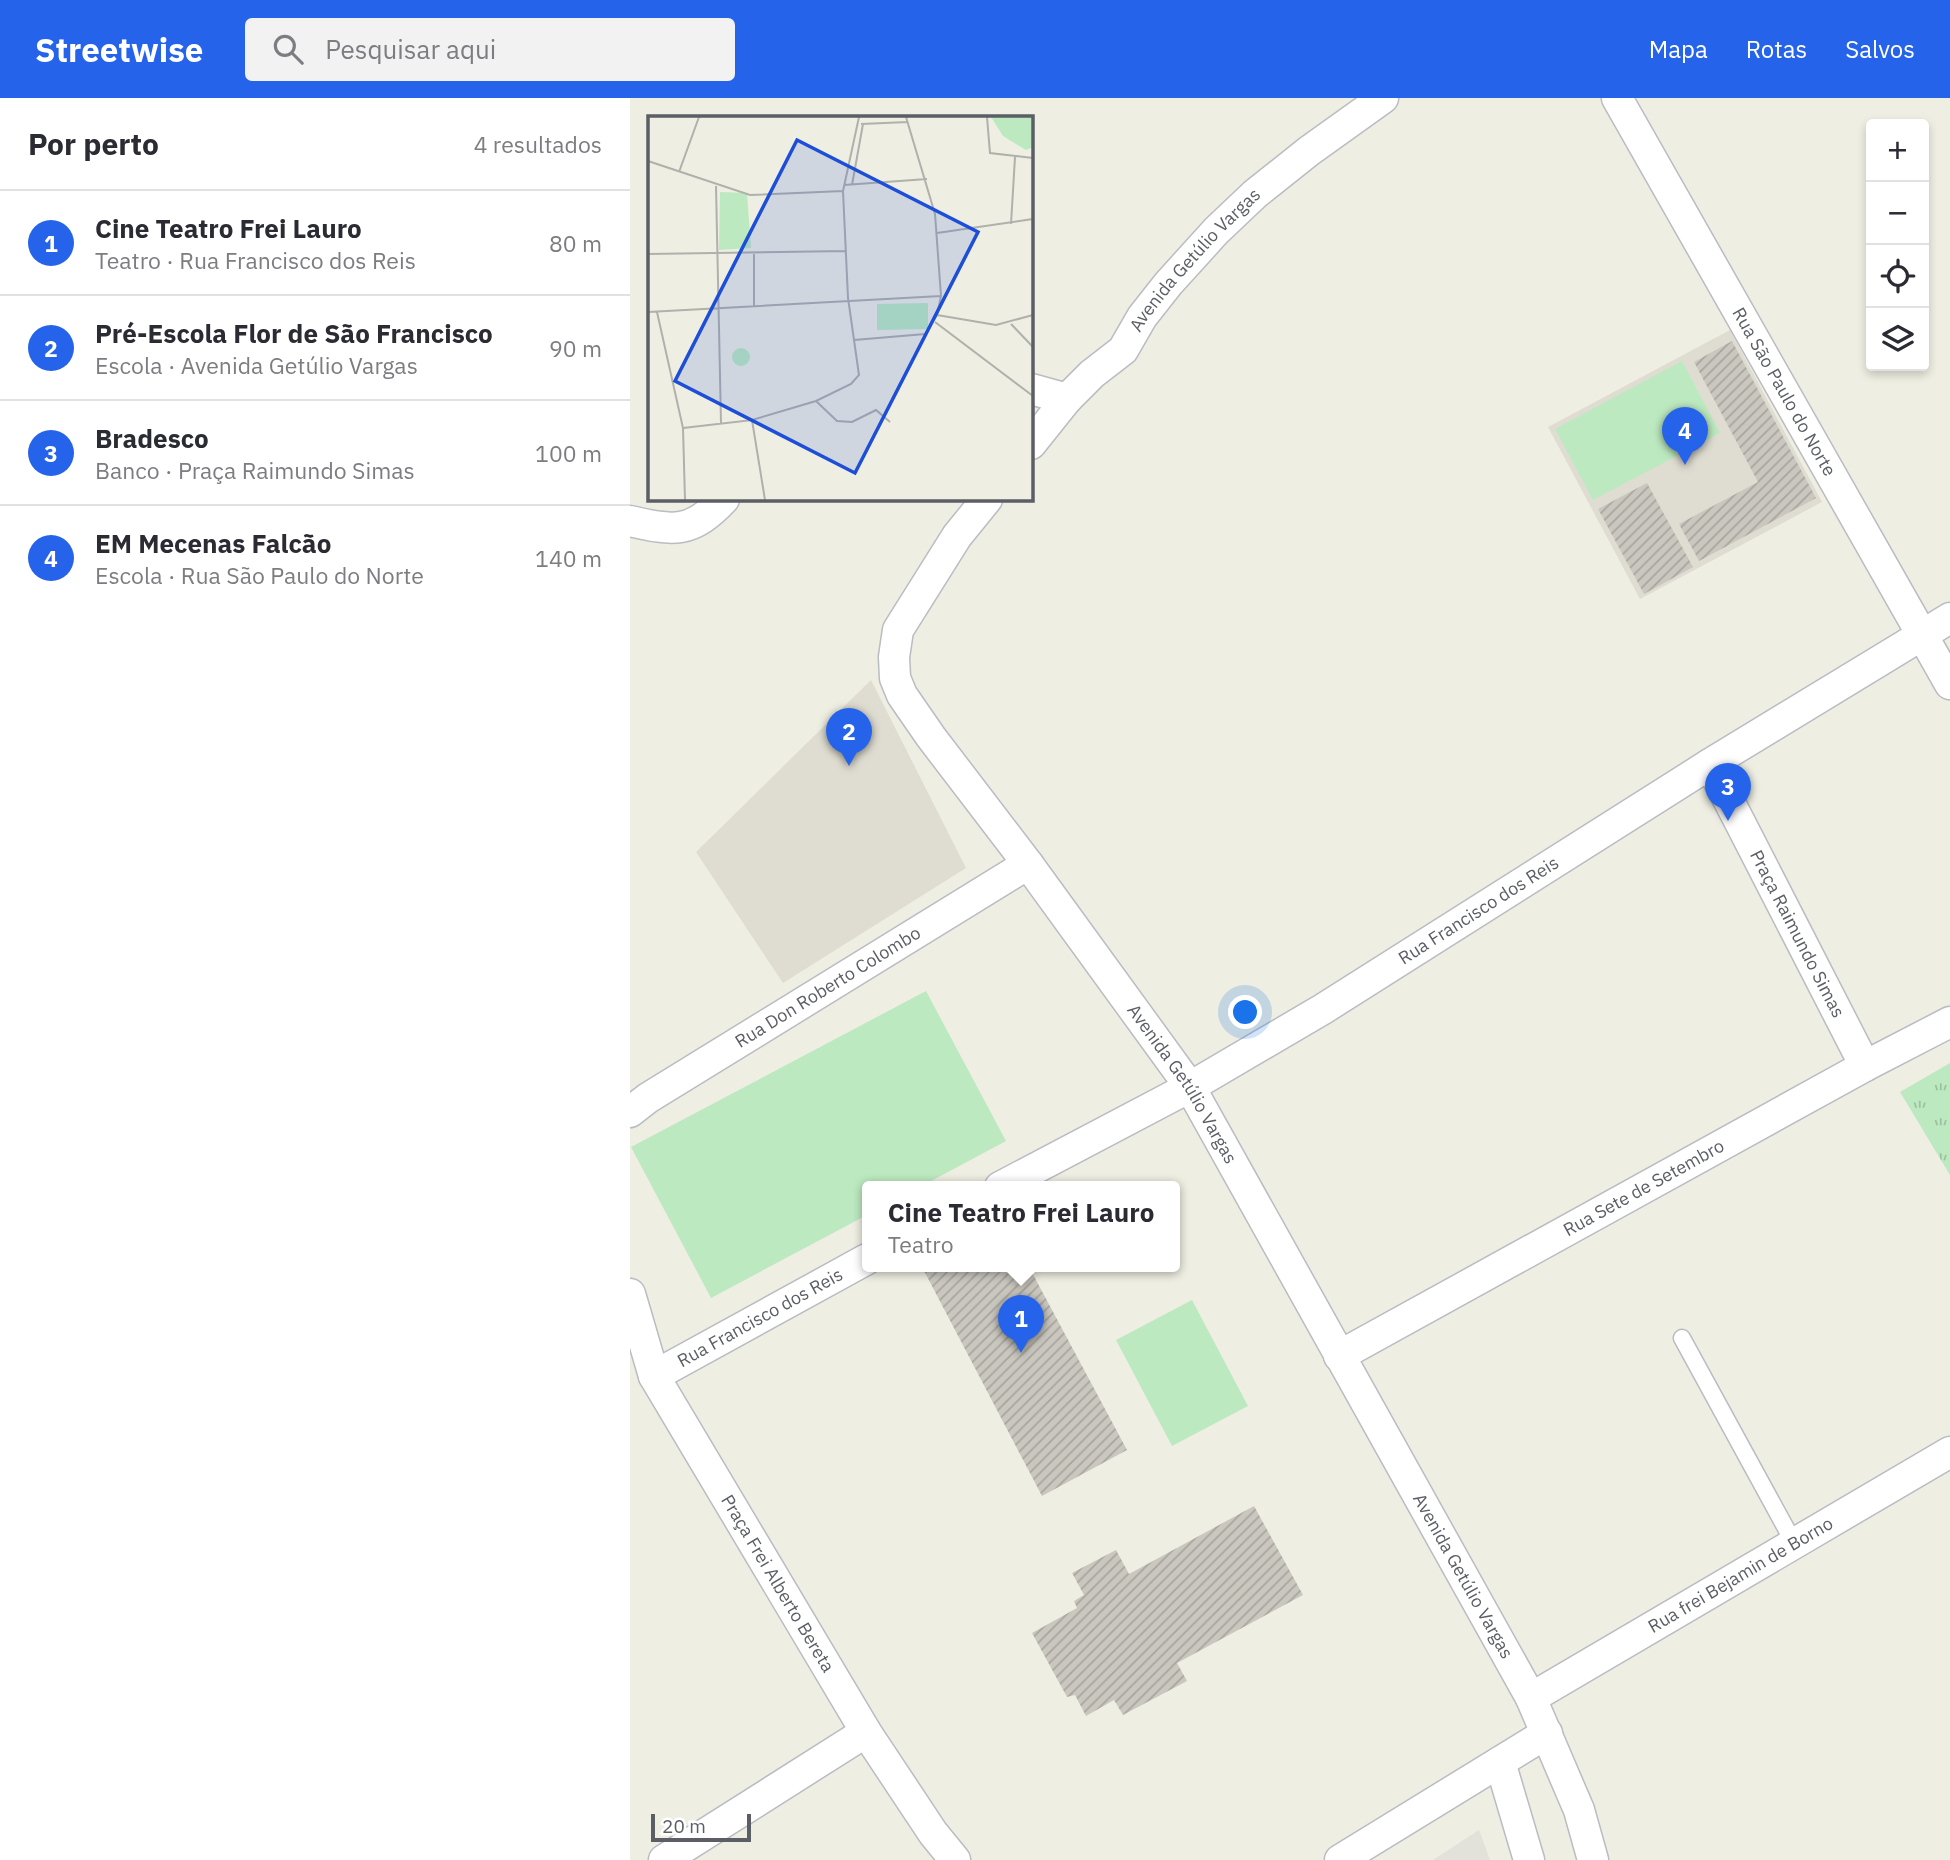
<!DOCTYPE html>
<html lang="pt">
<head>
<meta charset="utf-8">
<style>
	:root { --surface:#fff; --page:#f2f2f3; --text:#2b2b33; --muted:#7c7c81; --line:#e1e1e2; --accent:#2563eb }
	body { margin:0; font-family:"IBM Plex Sans",sans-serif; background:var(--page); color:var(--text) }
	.controls { position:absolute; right:21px; top:21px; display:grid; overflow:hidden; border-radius:7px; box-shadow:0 4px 10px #0003 }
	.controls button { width:63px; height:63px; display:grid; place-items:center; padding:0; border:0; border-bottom:2px solid var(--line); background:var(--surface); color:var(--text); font:35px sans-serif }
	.scale { position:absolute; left:21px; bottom:18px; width:100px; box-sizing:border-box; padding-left:7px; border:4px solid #5b5e65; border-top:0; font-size:19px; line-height:24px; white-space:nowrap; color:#5b5e65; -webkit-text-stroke:5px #fff; paint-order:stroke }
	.you { position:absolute; left:616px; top:915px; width:24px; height:24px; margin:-18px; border:5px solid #fff; border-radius:50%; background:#1a73e8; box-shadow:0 0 0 10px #1a73e833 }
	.badge { display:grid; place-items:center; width:46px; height:46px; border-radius:50%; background:var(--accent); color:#fff; font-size:23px; font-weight:700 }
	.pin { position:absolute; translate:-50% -58px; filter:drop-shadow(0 2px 4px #0008) }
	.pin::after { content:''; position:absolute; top:37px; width:24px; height:21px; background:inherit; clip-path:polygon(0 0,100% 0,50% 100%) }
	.popup { position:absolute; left:232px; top:1083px; width:318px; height:91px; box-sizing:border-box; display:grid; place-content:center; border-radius:7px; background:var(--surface); filter:drop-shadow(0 2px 5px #0005); font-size:23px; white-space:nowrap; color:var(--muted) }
	.popup b { font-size:26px; color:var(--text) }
	.popup::after { content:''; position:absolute; left:50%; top:100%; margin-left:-14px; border:14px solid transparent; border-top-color:var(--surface) }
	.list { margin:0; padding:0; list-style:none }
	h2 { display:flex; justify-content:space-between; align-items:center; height:91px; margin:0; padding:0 28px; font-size:30px }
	h2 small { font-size:23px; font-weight:400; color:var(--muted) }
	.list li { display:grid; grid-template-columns:46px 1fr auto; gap:21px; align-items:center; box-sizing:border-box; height:105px; padding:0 28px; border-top:2px solid var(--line) }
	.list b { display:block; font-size:26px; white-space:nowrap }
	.list p { margin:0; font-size:23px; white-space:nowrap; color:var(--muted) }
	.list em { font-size:23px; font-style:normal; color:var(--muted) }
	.icon { flex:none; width:38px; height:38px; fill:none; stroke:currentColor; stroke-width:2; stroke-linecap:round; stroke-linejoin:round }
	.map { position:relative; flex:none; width:1320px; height:1762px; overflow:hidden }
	header { display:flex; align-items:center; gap:42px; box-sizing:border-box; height:98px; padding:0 35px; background:var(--accent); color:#fff }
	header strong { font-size:33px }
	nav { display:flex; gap:38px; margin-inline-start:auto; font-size:24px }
	.search { width:490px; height:63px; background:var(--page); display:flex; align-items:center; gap:18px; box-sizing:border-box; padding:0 24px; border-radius:7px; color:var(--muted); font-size:26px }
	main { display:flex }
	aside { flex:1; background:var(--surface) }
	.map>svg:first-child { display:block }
</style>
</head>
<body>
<header>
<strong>Streetwise</strong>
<div class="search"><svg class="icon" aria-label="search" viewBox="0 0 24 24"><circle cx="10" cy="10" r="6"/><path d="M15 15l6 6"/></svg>Pesquisar aqui</div>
<nav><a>Mapa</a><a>Rotas</a><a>Salvos</a></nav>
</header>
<main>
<aside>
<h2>Por perto<small>4 resultados</small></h2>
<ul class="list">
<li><span class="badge">1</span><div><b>Cine Teatro Frei Lauro</b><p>Teatro · Rua Francisco dos Reis</p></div><em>80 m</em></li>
<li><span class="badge">2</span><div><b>Pré-Escola Flor de São Francisco</b><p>Escola · Avenida Getúlio Vargas</p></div><em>90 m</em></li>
<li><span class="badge">3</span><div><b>Bradesco</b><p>Banco · Praça Raimundo Simas</p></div><em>100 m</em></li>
<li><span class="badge">4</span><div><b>EM Mecenas Falcão</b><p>Escola · Rua São Paulo do Norte</p></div><em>140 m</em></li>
</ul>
</aside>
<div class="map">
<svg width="1320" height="1762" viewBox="0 0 1320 1762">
	<defs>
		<pattern id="park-tufts" width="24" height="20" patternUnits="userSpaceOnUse" patternTransform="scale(1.75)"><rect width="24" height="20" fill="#bce9c0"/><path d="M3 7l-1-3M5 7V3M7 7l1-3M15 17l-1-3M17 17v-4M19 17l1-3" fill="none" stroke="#9cc0a0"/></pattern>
		<pattern id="building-hatch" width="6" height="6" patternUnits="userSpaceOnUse" patternTransform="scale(1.75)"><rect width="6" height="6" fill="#cac7bf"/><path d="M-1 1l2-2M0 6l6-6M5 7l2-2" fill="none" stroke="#a7a59f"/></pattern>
	</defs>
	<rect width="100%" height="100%" fill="#efeee2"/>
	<path fill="#e2e1da" d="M 849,1732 L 860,1762 L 803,1762 Z"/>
	<path fill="#dfddd1" d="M 1100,232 L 1192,404 L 1010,501 L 918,329 Z
		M 241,582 L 336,770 L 153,885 L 66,754 Z"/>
	<path fill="#bce9c0" d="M 1052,263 L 1090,335 L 963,402 L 925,331 Z
		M 296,893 L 376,1043 L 290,1089 L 237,1089 L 237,1117 L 81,1200 L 1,1049 Z
		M 562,1202 L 618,1308 L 542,1348 L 486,1242 Z"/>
	<path fill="url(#park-tufts)" d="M 1320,965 L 1320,1077 L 1270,994 Z"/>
	<path fill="url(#building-hatch)" d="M 1102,243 L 1186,400 L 1069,463 L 1049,426 L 1128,384 L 1064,264 Z
		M 1017,385 L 1063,469 L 1014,496 L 968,411 Z
		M 292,1169 L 399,1169 L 497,1352 L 412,1398 Z
		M 624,1408 L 673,1497 L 547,1565 L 557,1583 L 493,1617 L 484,1602 L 456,1618 L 445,1597 L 437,1599 L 402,1535 L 447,1510 L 444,1503 L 454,1497 L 442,1475 L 486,1452 L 499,1476 Z"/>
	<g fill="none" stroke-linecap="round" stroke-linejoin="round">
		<g stroke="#babcc3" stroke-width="19">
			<path id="service" d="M 1052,1240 L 1164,1445"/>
		</g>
		<g stroke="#babcc3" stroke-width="33">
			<g id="minor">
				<path id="s1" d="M 987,0 L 1320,586"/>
				<path d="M 401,291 L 437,301"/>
				<path id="s2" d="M 401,346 L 437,301 L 462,276 L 493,252 L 512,219 L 538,186 L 586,133 L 625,96 L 679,53 L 753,0"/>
				<path id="s3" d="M 357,401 L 327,438 L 268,532 L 264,559 L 265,580 L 272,597 L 301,639 L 398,766 L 560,989 L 901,1600 L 949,1712 L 963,1762"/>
				<path d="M 0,423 C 44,433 61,436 94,401"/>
				<path id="s4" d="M 1080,666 L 1235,968"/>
				<path id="s5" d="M 0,1014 L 18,1000 L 398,766"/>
				<path id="s6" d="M 370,1089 L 560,989 L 693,911 L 1080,666 L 1320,520"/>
				<path id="s7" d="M 0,1196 L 24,1278 L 236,1634 L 303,1735 L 325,1762"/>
				<path id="s8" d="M 709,1258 L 1235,968 L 1320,924"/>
				<path id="s9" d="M 24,1278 L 237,1161"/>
				<path id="s10" d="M 901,1600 L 1320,1354"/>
				<path d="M 870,1664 L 899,1762"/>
				<path d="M 34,1762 L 236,1634"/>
				<path d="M 710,1762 L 917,1635"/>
			</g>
		</g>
		<use href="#service" stroke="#fff" stroke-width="16"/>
		<use href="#minor" stroke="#fff" stroke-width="30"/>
	</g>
	<g text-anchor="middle" stroke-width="5" stroke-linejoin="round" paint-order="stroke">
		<g font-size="18" fill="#5b5e65" stroke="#fff">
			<text dy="6" stroke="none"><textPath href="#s2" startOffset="248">Avenida Getúlio Vargas</textPath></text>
			<text dy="6" stroke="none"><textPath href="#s1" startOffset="338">Rua São Paulo do Norte</textPath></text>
			<text dy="6" stroke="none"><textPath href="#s6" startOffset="553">Rua Francisco dos Reis</textPath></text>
			<text dy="6" stroke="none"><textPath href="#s4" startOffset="191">Praça Raimundo Simas</textPath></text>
			<text dy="6" stroke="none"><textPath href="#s5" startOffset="234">Rua Don Roberto Colombo</textPath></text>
			<text dy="6" stroke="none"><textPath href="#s3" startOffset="705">Avenida Getúlio Vargas</textPath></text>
			<text dy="6" stroke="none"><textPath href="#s8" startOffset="348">Rua Sete de Setembro</textPath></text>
			<text dy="6" stroke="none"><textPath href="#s9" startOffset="121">Rua Francisco dos Reis</textPath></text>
			<text dy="6" stroke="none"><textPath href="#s10" startOffset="243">Rua frei Bejamin de Borno</textPath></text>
			<text dy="6" stroke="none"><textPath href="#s3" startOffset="1272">Avenida Getúlio Vargas</textPath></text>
			<text dy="6" stroke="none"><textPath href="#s7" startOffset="327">Praça Frei Alberto Bereta</textPath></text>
		</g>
	</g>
	<g transform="translate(18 18)">
		<rect width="385" height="385" fill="#efeee2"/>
		<path d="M 280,187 L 280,213 L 229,214 L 229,188 ZM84 241a9 9 0 1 1 18 0a9 9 0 1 1-18 0Z" fill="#bce9c0"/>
		<path d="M 343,1 L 385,1 L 385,31 L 378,34 L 355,20 ZM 72,76 L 99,77 L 103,132 L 71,134 Z" fill="#bce9c0"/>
		<path fill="none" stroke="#b0b0ac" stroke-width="2" d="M 339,1 L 342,37 L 385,42M 213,8 L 260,6M 0,45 L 102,79 L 195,75M 31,56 L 51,1M 196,69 L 279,63M 204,69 L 215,8M 68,70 L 73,307M 363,108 L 367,41M 289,117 L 385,103M 0,138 L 198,135M 106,138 L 106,190M 0,196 L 293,180M 9,196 L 35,312 L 37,384M 289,199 L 348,209 L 385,199M 287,206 L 385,280M 363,208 L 385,231M 206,224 L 277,218 L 289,199 L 293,180 L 287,98 L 258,1M 168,285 L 189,305 L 204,306 L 228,294 L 242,306M 104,304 L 168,285 L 203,268 L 211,259 L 200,182 L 195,75 L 211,1M 35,312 L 104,304 L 117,384"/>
		<path fill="#1d4ed8" fill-opacity="0.15" stroke="#1d4ed8" stroke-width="3.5" d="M 149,24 L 330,116 L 207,357 L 27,265 Z"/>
		<rect width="385" height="385" fill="none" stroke="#5b5e65" stroke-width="3.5"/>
	</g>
</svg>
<div class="controls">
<button>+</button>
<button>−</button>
<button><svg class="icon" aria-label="locate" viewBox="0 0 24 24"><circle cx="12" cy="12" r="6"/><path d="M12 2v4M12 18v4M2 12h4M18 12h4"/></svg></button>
<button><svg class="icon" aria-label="layers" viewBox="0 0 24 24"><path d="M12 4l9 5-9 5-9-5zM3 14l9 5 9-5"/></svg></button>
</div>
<div class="scale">20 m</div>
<div class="you"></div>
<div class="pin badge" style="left:391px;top:1255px">1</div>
<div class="popup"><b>Cine Teatro Frei Lauro</b>Teatro</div>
<div class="pin badge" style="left:219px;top:668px">2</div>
<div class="pin badge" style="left:1098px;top:723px">3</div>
<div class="pin badge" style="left:1055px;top:367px">4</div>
</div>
</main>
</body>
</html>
